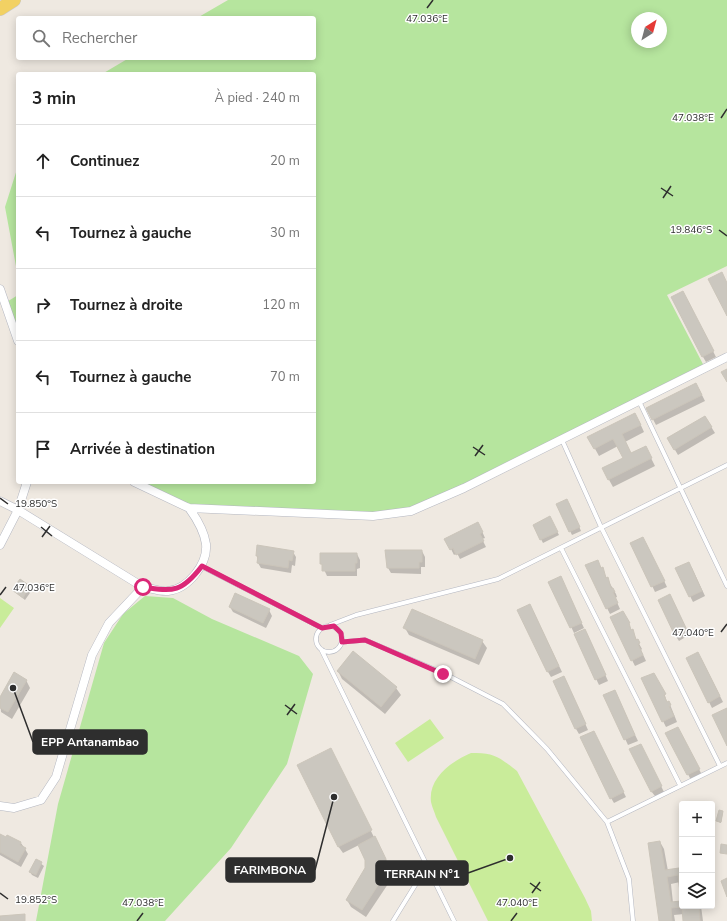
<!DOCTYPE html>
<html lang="fr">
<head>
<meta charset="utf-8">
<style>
	:root { --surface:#fff; --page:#f6f6f6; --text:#222; --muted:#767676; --line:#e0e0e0 }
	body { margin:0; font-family:"Nunito Sans",sans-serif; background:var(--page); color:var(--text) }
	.controls { position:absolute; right:12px; bottom:12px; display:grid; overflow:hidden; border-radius:4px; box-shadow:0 2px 10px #0003 }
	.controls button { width:36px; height:36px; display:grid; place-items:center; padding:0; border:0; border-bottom:1px solid var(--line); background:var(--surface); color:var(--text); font:20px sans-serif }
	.compass { position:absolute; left:631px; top:12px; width:36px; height:36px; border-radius:50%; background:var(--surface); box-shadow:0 2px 10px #0003; rotate:36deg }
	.stop { position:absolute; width:12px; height:12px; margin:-9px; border:3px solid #db2777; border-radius:50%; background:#fff }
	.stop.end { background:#db2777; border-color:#fff; box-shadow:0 1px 4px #0008 }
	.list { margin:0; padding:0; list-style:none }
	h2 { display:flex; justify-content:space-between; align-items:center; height:52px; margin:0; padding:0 16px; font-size:17px }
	h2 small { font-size:13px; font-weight:400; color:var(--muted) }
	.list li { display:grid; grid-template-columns:26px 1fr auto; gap:12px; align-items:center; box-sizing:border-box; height:72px; padding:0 16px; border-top:1px solid var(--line) }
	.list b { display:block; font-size:15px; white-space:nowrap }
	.list em { font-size:13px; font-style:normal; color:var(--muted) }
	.icon { flex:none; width:22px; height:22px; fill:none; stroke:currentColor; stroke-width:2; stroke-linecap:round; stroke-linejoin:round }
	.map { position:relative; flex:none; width:727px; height:921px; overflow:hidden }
	.search { position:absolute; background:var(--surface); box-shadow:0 2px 10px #0003; left:16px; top:16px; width:300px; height:44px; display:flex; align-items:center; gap:10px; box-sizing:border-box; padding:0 14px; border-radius:4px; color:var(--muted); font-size:15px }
	.panel { position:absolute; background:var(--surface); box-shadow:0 2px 10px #0003; left:16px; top:72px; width:300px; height:412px; border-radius:4px }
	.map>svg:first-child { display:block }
</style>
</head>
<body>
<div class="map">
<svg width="727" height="921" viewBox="0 0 727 921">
	<rect width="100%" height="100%" fill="#efe9e1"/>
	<path fill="#b6e59e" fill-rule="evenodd" d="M 228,0 L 727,0 L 727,266 L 667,295 L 705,368 L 411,511 L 373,516 L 189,508 L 134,482 L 314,482 L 314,74 L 102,74 L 129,58 L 314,58 L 314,18 L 197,18 ZM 637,18 L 661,18 L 661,42 L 637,42 Z
		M 18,166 L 18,277 L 5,207 Z
		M 18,295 L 18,341 L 5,303 Z
		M 145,596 L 173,598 L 212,619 L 299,656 L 313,674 L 287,764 L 231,848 L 165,921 L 36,921 L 58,804 L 104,643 L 123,614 Z"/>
	<path fill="#c9ec9a" d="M 0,598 L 14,608 L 0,628 Z
		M 430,719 L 444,738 L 408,762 L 395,743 Z
		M 471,753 C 494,752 499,757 517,771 L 585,898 L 591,911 L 592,921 L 488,921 L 436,817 C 435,813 432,807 431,802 C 428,778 452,761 471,753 Z"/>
	<path fill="#0003" fill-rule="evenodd" d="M 686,298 L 716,357 L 706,362 L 703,357 Z
		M 699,389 L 705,401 L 656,425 L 647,408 Z
		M 705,417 L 715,433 L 678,455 L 668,438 Z
		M 639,421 L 644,432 L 625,442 L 631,454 L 649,454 L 655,466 L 613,487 L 603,469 L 624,458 L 618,446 L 599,456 L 589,438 Z
		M 569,503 L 581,531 L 572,535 L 557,505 Z
		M 550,518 L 559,535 L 543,543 L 534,526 Z
		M 481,529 L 485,538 L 482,539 L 486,547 L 460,559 L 457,553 L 454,555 L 451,549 Z
		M 632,543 L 646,543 L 667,587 L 655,592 Z
		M 422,551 L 425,557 L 425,567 L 421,567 L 421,574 L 391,573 L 388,568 Z
		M 293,552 L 296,557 L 295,566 L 292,565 L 291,573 L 261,568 L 258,563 L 257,556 Z
		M 357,554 L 360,560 L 360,568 L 357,569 L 357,576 L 327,576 L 321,563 Z
		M 597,561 L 616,594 L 617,597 L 615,598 L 620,609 L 610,614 L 607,608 Z
		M 692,568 L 705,596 L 693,602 L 690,596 Z
		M 20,580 L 32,590 L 25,600 L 13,590 Z
		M 550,582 L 563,583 L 584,628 L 574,633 Z
		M 673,601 L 689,635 L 679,641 L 675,635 Z
		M 230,607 L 269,610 L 272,616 L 266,628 L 233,612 Z
		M 533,611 L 562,672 L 551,677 L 548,672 Z
		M 622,613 L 642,649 L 641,650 L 646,661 L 635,666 L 632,660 Z
		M 405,628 L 482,641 L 487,648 L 479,665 L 409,635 Z
		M 575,635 L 588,636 L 608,681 L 599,685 Z
		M 701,658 L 723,702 L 712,708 L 709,702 Z
		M 338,671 L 396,688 L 401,695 L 385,714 L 342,679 Z
		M 26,680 L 30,688 L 12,719 L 1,712 L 0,699 Z
		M 567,683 L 588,730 L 579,734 L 576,729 Z
		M 664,692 L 668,707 L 670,706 L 669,702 L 677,722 L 666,727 L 663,721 Z
		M 605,696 L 617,697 L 638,741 L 628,745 Z
		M 667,734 L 681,734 L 702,775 L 691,780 Z
		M 596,737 L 626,797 L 614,803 L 611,798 Z
		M 331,749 L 389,868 L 390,877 L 388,884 L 366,917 L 351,907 L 347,900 L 366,869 L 366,860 L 359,845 L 343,853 L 338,846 Z
		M 643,750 L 664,792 L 655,796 L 651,791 Z
		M 723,812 L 721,823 L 718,822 L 717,821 Z
		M 0,835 L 21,843 L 25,849 L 28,854 L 21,867 L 0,855 Z
		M 660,842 L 664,849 L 668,871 L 678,870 L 680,873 L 682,872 L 682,906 L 701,906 L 703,921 L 684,921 L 684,914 L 674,915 L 675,921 L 660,921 ZM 680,882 L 682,902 L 673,903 L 671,884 Z
		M 36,860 L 44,866 L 38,878 L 32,875 L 30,872 Z"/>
	<path fill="#cbc7bf" stroke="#cbc5ba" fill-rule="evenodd" d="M 722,272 L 727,283 L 727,316 L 708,279 Z
		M 683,291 L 714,351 L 702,357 L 671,297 Z
		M 727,369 L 727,382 L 721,372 Z
		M 696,383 L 702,395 L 652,420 L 646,408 Z
		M 635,413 L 641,425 L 622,434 L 631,453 L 646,446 L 652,458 L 608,480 L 602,468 L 623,458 L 613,439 L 594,449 L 587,437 Z
		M 705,416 L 712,427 L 674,450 L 667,438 Z
		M 567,499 L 580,527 L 569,532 L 556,504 Z
		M 550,516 L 558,532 L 540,540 L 533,525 Z
		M 478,522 L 483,532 L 480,534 L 484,541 L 456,555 L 453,548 L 450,550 L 444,539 Z
		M 643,537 L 665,581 L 651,587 L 630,543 Z
		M 257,545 L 294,551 L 292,561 L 289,560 L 288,568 L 257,563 L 258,556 L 256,556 Z
		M 385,550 L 422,550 L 422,562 L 419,562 L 419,568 L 387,568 Z
		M 320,553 L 357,553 L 357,563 L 355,563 L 355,571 L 322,571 L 322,564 L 320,564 Z
		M 598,560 L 601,568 L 603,567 L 606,578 L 608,577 L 611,588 L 613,588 L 615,592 L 613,592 L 618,603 L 606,609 L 585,565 Z
		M 689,562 L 702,591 L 689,597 L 675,568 Z
		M 561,576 L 582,623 L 570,628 L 548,582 Z
		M 20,579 L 30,586 L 23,598 L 12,590 Z
		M 235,593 L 270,609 L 263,623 L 229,607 Z
		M 670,594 L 687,630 L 675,636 L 658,600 Z
		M 530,604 L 559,666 L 547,672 L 517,610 Z
		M 412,609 L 483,640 L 475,659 L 403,628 Z
		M 623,611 L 630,623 L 629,623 L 631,630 L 633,629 L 636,640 L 638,639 L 640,643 L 638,644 L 643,655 L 631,661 L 610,617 Z
		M 585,629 L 606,675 L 595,680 L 574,634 Z
		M 353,651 L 397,687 L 381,707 L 337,671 Z
		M 698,652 L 720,696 L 708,703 L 686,658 Z
		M 14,672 L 27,680 L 8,712 L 0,708 L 0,697 Z
		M 654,673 L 666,694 L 664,695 L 667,702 L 669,701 L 671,705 L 669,706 L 674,716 L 662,722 L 641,678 Z
		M 564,676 L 586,724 L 575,729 L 553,681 Z
		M 615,690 L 635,735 L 624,740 L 603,695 Z
		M 727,708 L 727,746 L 712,715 Z
		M 678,727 L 700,769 L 687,775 L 665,733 Z
		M 594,731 L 624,792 L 610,799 L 580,737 Z
		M 641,744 L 662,786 L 651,792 L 629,749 Z
		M 331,748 L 372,830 L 338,847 L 297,765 Z
		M 719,810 L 723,811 L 721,822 L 716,821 Z
		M 0,834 L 6,837 L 7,835 L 21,842 L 20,845 L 26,848 L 18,862 L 0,852 Z
		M 375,836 L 386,859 L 386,869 L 384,876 L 362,910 L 346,900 L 365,868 L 365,860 L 358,845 Z
		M 660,841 L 665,870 L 679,868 L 679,872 L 682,871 L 682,906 L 699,906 L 700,921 L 683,921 L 682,907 L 671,908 L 672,921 L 659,921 L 648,843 ZM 678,875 L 681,901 L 671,902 L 667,877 Z
		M 721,844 L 727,845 L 727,854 L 720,853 Z
		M 36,859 L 42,862 L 36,875 L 29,872 Z
		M 727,878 L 727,897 L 721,881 Z
		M 25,914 L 25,921 L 0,921 L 0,916 Z"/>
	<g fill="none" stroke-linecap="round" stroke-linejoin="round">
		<g stroke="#b4b7c1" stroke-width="5">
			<path id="service" d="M 639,401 L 727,586
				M 562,440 L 601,527 L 720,766
				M 561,548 L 680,785
				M 201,566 L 322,628
				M 330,625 L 356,615 L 498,579 L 727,465
				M316 639a13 13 0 1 1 26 0a13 13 0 1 1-26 0Z
				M 342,642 L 365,640 L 443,673 L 503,704 L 547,749 L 607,822 L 629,879 L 633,921
				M 321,649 L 454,921
				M 607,822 L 727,763
				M 393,921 L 427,866"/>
		</g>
		<g stroke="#b4b7c1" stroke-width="9">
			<path id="minor" d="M 0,289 L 18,341
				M 134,482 L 189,508 L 373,516 L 411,511 L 464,488 L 727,357
				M 0,501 L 18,510 L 143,587
				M 0,545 L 18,510 L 27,482
				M 0,806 L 14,808 L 41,800 L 56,777 L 92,655 L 109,623 L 143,587 C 150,588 160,592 168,591 C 188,589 208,564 206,544 C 204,530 197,519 189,508"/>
		</g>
		<g stroke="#c9c9c9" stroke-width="14">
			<path id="primary" d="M 0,9 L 14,0"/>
		</g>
		<use href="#service" stroke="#fff" stroke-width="4"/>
		<use href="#minor" stroke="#fff" stroke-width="8"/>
		<use href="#primary" stroke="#f2d163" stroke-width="13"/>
	</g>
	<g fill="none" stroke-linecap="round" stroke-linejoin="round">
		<path stroke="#db2777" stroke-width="5" d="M 143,587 C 174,592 182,592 202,566 L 322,628 L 334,626 L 341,633 L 342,642 L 365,640 L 443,674"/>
	</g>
	<path fill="none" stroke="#2e2e2e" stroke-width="1.5" d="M 427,8 L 433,0M 721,118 L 727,109M 661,188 L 673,196M 663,198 L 671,186M 719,230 L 727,236M 473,447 L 485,455M 475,456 L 483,445M 0,498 L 8,504M 41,527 L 52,536M 42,537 L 50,526M 0,595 L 6,587M 721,632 L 727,624M 285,705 L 297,714M 287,715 L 295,704M 530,883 L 541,891M 0,893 L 8,899M 532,893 L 540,882M 137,921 L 143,913M 511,921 L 517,913"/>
	<g font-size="10" text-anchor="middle" fill="#2e2e2e" stroke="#fff" stroke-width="3" stroke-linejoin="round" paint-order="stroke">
		<text x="427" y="22">47.036°E</text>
		<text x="693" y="121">47.038°E</text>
		<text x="691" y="233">19.846°S</text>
		<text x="36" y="507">19.850°S</text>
		<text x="34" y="591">47.036°E</text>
		<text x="693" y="636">47.040°E</text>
		<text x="36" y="903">19.852°S</text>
		<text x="143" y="906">47.038°E</text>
		<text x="517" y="906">47.040°E</text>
	</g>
	<path fill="none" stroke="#2e2e2e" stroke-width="1.5" d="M13 688L33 742M334 797L315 870M510 858L468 873"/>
	<g fill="#2e2e2e" stroke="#fff" stroke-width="1.5">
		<circle cx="13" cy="688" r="4"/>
		<circle cx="334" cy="797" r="4"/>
		<circle cx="510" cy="858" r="4"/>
	</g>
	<g fill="#2e2e2e" stroke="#2e2e2e" stroke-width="1.5">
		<rect x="33" y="730" width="114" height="24" rx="4"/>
		<rect x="226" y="858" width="89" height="24" rx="4"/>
		<rect x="376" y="861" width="92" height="24" rx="4"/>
	</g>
	<g font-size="12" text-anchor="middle" font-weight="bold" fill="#fff">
		<text x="90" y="746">EPP Antanambao</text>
		<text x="270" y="874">FARIMBONA</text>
		<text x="422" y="878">TERRAIN N°1</text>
	</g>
</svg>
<div class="controls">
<button>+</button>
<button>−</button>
<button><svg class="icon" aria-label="layers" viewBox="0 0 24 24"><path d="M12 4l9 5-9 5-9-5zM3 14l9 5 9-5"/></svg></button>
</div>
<svg class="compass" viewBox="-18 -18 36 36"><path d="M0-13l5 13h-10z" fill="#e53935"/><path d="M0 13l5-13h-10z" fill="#767676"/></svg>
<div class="stop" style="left:143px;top:587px"></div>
<div class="stop end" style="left:443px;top:674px"></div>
<div class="search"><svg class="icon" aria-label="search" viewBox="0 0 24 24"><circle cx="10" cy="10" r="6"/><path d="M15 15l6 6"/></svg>Rechercher</div>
<section class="panel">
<h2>3 min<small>À pied · 240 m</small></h2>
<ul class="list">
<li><svg class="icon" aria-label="ahead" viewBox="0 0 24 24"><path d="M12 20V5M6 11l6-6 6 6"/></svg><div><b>Continuez</b></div><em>20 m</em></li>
<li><svg class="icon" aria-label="left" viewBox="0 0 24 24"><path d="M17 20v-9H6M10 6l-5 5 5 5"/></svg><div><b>Tournez à gauche</b></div><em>30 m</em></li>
<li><svg class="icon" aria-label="right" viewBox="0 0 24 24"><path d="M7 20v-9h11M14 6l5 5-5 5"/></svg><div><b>Tournez à droite</b></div><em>120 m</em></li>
<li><svg class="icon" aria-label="left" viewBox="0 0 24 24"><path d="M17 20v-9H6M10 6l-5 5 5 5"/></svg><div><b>Tournez à gauche</b></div><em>70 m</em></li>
<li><svg class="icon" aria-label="arrive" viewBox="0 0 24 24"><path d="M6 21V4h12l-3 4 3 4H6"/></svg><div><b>Arrivée à destination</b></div></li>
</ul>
</section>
</div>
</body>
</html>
